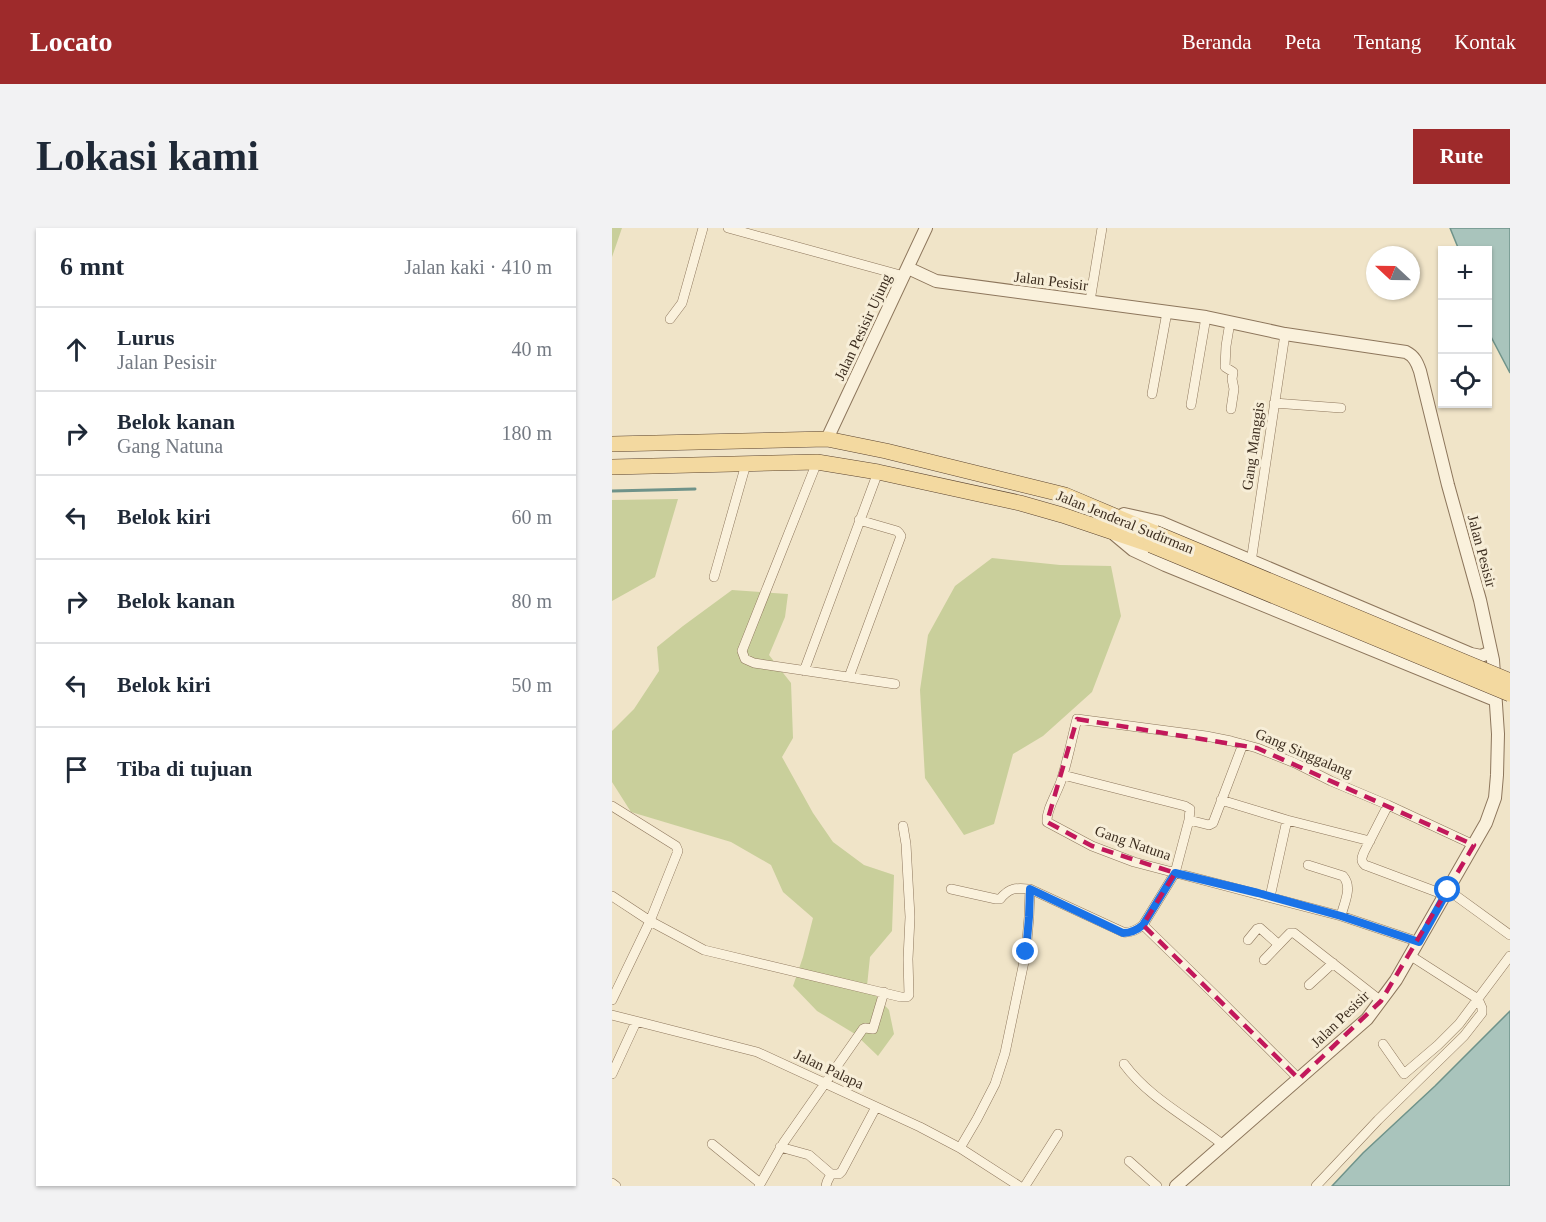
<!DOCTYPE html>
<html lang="id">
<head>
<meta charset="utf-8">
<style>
	:root { --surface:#fff; --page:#f2f2f3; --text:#1f2937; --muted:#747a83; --line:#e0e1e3; --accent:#9e2a2b }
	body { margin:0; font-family:"Times New Roman",serif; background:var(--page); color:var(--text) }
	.controls { position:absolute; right:18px; top:18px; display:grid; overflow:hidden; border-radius:0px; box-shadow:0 2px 4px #0004 }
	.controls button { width:54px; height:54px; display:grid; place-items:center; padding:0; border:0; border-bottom:2px solid var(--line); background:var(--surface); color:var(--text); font:30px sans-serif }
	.compass { position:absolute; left:754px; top:18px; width:54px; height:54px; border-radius:50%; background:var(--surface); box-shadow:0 2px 4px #0004; rotate:292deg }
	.stop { position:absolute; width:18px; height:18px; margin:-14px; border:4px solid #1a73e8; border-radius:50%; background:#fff }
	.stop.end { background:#1a73e8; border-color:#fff; box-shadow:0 2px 6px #0008 }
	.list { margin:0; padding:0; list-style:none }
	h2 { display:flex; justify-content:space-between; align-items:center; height:78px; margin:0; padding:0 24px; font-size:26px }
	h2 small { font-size:20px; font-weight:400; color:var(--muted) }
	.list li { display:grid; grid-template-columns:39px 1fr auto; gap:18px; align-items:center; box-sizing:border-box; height:84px; padding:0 24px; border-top:2px solid var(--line) }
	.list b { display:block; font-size:22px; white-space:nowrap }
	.list p { margin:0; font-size:20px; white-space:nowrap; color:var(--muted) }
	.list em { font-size:20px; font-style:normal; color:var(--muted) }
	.icon { flex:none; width:33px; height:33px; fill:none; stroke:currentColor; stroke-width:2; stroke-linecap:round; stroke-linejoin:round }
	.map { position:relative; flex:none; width:898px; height:958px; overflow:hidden; border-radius:0px }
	header { display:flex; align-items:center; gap:36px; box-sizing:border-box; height:84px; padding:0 30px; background:var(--accent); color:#fff }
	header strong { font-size:28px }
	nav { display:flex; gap:33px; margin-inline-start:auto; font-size:21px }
	.intro { display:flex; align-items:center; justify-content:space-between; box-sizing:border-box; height:144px; padding:0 36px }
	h1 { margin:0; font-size:42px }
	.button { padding:15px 27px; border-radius:0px; background:var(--accent); color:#fff; font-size:21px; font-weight:700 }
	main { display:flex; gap:36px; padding:0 36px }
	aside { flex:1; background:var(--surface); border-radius:0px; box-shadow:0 2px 4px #0004 }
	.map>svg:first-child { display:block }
</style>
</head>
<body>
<header>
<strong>Locato</strong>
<nav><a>Beranda</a><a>Peta</a><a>Tentang</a><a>Kontak</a></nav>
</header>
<div class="intro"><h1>Lokasi kami</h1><a class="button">Rute</a></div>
<main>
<aside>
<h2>6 mnt<small>Jalan kaki · 410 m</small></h2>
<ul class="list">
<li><svg class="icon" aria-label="ahead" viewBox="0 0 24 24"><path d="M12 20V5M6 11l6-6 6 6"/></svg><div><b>Lurus</b><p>Jalan Pesisir</p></div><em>40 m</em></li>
<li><svg class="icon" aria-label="right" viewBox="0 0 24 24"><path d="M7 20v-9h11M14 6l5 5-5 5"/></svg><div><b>Belok kanan</b><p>Gang Natuna</p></div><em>180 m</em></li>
<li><svg class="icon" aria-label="left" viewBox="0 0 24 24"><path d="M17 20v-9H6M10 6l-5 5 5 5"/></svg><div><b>Belok kiri</b></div><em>60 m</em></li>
<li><svg class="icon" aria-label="right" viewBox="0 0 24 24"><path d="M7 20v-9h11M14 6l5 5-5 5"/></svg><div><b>Belok kanan</b></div><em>80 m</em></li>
<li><svg class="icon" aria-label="left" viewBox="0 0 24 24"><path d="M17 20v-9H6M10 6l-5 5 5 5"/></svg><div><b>Belok kiri</b></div><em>50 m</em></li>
<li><svg class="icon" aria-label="arrive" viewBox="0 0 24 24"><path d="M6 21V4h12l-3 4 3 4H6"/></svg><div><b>Tiba di tujuan</b></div></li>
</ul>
</aside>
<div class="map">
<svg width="898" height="958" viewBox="0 0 898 958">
	<rect width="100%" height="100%" fill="#f0e4c8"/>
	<path fill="#c9cf9b" d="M 0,0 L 10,0 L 0,29 Z
		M 66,271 L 43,349 L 0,373 L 0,272 Z
		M 380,330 L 448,337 L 499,338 L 509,388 L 480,464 L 431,508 L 401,526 L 382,596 L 352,607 L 313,550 L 308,462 L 316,407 L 343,358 Z
		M 120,362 L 176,366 L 173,389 L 157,427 L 179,455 L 181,510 L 170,529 L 201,585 L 221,614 L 252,637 L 282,647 L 280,703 L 258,729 L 255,758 L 277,782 L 282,806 L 266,828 L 243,806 L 205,783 L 181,758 L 191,729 L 201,690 L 171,664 L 159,637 L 119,614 L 19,584 L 0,554 L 0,503 L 22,481 L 47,443 L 45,419 L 71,398 Z"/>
	<path fill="#a9c4bc" stroke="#6f938a" stroke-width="1.5" d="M 838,0 L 898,0 L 898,145 L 876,103 L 876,22 L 847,22 Z
		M 898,783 L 898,958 L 720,958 L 751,925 L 823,858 Z"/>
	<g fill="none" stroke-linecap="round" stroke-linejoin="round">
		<path stroke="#6f938a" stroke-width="3" d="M 0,263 L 83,261"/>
		<g stroke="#8d765c" stroke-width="10">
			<path id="minor" d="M 116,0 L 292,48
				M 478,73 L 490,0
				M 58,91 L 70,75 L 91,0
				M 618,94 L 614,118 L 613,139 L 621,144 L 620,151 L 622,161 L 619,181
				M 540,166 L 555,84
				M 662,175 L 729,180
				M 579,177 L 594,89
				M 205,234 L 130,423 L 133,431 L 142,435 L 283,456
				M 639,334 L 673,106
				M 102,349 L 134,236
				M 192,443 L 266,244
				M 237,449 L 289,308 L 287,305 L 285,303 L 247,292
				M 451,547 L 573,578 L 578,581 L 577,592
				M 609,572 L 675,592 L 758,613
				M 776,577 L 752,624 C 750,629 748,633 753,637 L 833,667
				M 0,578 L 64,618 L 66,623 L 38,693 L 0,772
				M 696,637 L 731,648 C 741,659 732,675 729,688
				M 339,661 L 384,671 L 388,671 C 398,659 404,660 418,661 L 511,704 C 519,705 525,702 531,697 L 563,645 L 577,592 L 597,597 L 601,595 L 631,516
				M 836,662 L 898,707
				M 0,668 L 38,693 L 92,722 L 289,769 L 295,769 L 297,767 L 296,731 L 298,689 L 294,616 L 291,598
				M 658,669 L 675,592
				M 531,697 L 606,770 L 687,851
				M 636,712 L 645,701 L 648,700 L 666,716
				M 807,714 L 729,688 L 522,634 L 480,618 L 435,594 C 434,581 446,564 450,550 C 456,531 460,510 465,491 L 594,508 L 619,513 L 645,520 L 683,535 L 719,553 L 776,577 L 862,617
				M 652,732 L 678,705 L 682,705 L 769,773
				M 697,757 L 721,735
				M 0,787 L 145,824 L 308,899 L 348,920 L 407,958
				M 771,816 L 792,846 L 826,817 L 847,796 L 898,728
				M 512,836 C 537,870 577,890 610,916
				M 0,846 L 24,794
				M 100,916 L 148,955
				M 168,919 L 197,927 L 219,946
				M 348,920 L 365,891 L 383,856 L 393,825 L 414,724 L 417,689 L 418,661
				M 517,933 L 545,958
				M 0,955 L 4,958
				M 147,958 L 172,914 L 251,801 L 253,800 L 261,801 L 272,764
				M 214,958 L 215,954 L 219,946 L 227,946 L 230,943 L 264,879
				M 413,958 L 446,906
				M 704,958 L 766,892 L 852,808 L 870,785 L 870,780 L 866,771 L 799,728"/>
		</g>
		<g stroke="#8d765c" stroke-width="14">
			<path id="tertiary" d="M 296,40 L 324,53 L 594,89 L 673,106 L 794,124 C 802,128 805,134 808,143 L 836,257 L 868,372 L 881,432 L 886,506 L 885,547 L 883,570 L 874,595 L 784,752 L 755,791 L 564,958
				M 215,211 L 314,0
				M 510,287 L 512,286 L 548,294 L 859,426 L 869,428 L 879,424
				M 503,307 L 521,322 L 553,337 L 883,472"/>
		</g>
		<g stroke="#5b4430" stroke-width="16">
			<path id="primary" d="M 0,216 L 215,211 L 274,223 L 453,267 L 543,305
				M 0,239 L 205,234 L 266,244 L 408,275 L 450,287 L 539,317"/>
		</g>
		<use href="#minor" stroke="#faf1dc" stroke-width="9"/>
		<use href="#tertiary" stroke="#faf1dc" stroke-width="12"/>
		<use href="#primary" stroke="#f3d9a0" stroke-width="15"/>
		<g stroke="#5b4430" stroke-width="16" stroke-linecap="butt">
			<path id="primary-bridge" d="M 543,305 L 898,453
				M 539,317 L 898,466"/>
		</g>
		<use href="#primary-bridge" stroke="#f3d9a0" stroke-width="15"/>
	</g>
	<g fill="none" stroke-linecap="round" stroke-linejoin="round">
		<path stroke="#1a73e8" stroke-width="8" d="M 414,724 L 417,689 L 418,661 L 511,705 C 519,705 525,702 531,697 L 563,645 L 646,665 L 729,688 L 807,714 L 836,662"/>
	</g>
	<path fill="none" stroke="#c2185b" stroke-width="4.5" stroke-dasharray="12 8" stroke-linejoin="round" d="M 465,491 L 645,520 L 862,617 L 769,773 L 687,851 L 531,697 L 563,645 L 480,618 L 435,594 Z"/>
	<g text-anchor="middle" stroke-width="6" stroke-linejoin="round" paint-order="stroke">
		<g font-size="15" fill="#3d2e20" stroke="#f7eed8">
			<text transform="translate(439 53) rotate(7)" y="5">Jalan Pesisir</text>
			<text transform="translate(251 99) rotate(-65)" y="5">Jalan Pesisir Ujung</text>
			<text transform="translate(641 218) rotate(-82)" y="5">Gang Manggis</text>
			<text transform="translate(513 294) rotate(22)" y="5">Jalan Jenderal Sudirman</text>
			<text transform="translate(870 323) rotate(75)" y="5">Jalan Pesisir</text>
			<text transform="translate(692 525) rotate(23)" y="5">Gang Singgalang</text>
			<text transform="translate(521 615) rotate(19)" y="5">Gang Natuna</text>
			<text transform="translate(728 791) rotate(-44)" y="5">Jalan Pesisir</text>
			<text transform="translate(217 841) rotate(25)" y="5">Jalan Palapa</text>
		</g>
	</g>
</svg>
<div class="controls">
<button>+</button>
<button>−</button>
<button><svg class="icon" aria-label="locate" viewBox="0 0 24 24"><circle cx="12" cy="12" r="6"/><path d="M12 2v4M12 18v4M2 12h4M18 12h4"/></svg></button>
</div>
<svg class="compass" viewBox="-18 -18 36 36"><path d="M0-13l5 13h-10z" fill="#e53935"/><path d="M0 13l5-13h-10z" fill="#747a83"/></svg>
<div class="stop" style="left:836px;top:662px"></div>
<div class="stop end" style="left:414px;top:724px"></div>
</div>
</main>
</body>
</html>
